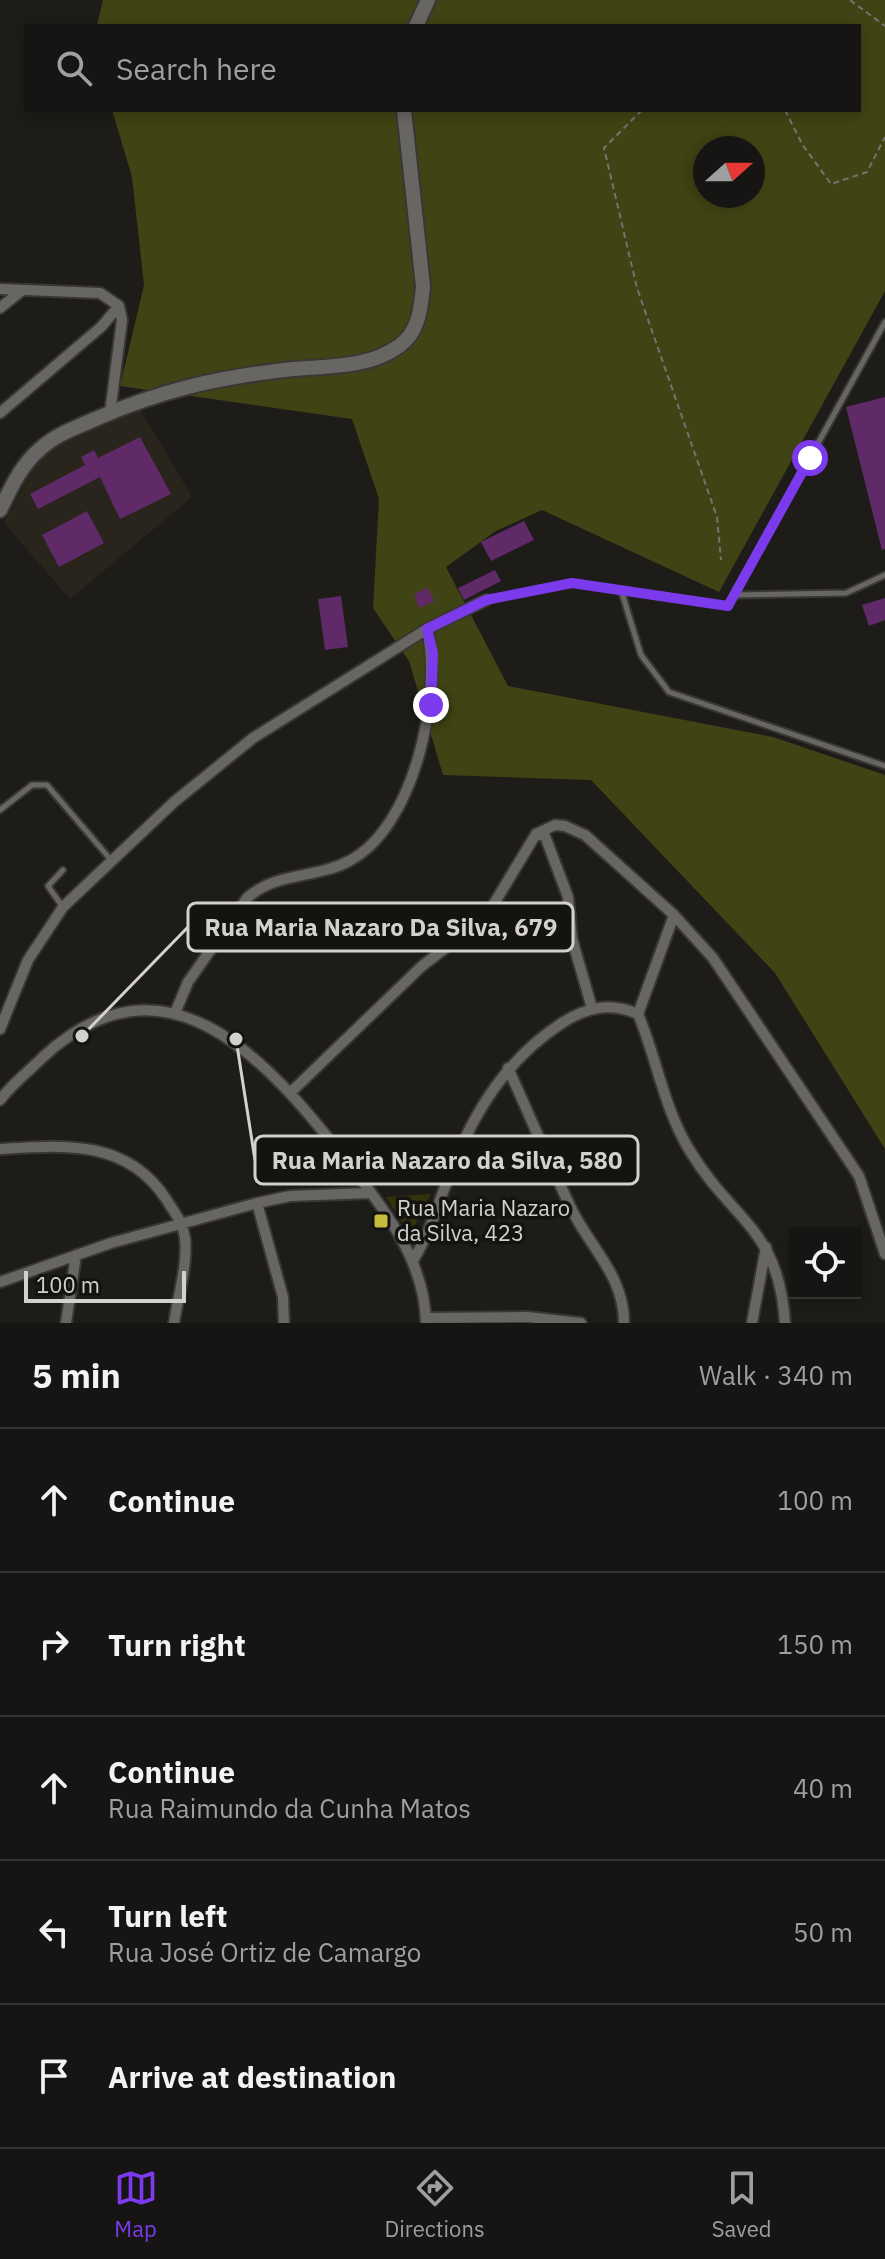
<!DOCTYPE html>
<html lang="en">
<head>
<meta charset="utf-8">
<style>
	:root { --surface:#161513; --page:#1f1e1c; --text:#f1f3f6; --muted:#9e9fa0; --line:#353433; --accent:#7c3aed }
	body { margin:0; font-family:"IBM Plex Sans",sans-serif; background:var(--page); color:var(--text) }
	.controls { position:absolute; right:24px; bottom:24px; display:grid; overflow:hidden; border-radius:0px; box-shadow:0 4px 12px #0003 }
	.controls button { width:72px; height:72px; display:grid; place-items:center; padding:0; border:0; border-bottom:2px solid var(--line); background:var(--surface); color:var(--text); font:40px sans-serif }
	.compass { position:absolute; left:693px; top:136px; width:72px; height:72px; border-radius:50%; background:var(--surface); box-shadow:0 4px 12px #0003; rotate:69deg }
	.scale { position:absolute; left:24px; bottom:20px; width:162px; box-sizing:border-box; padding-left:8px; border:4px solid #d3d1cf; border-top:0; font-size:22px; line-height:28px; white-space:nowrap; color:#d3d1cf; -webkit-text-stroke:6px #141310; paint-order:stroke }
	.stop { position:absolute; width:24px; height:24px; margin:-18px; border:6px solid #7c3aed; border-radius:50%; background:#fff }
	.stop.end { background:#7c3aed; border-color:#fff; box-shadow:0 2px 8px #0008 }
	.list { margin:0; padding:0; list-style:none }
	h2 { display:flex; justify-content:space-between; align-items:center; height:104px; margin:0; padding:0 32px; font-size:34px }
	h2 small { font-size:26px; font-weight:400; color:var(--muted) }
	.list li { display:grid; grid-template-columns:52px 1fr auto; gap:24px; align-items:center; box-sizing:border-box; height:144px; padding:0 32px; border-top:2px solid var(--line) }
	.list b { display:block; font-size:30px; white-space:nowrap }
	.list p { margin:0; font-size:26px; white-space:nowrap; color:var(--muted) }
	.list em { font-size:26px; font-style:normal; color:var(--muted) }
	.icon { flex:none; width:44px; height:44px; fill:none; stroke:currentColor; stroke-width:2; stroke-linecap:round; stroke-linejoin:round }
	.map { position:relative; flex:none; width:885px; height:1323px; overflow:hidden }
	.search { position:absolute; background:var(--surface); box-shadow:0 4px 12px #0003; left:24px; right:24px; top:24px; height:88px; display:flex; align-items:center; gap:20px; box-sizing:border-box; padding:0 28px; border-radius:0px; color:var(--muted); font-size:30px }
	.sheet { height:824px; background:var(--surface) }
	nav { display:flex; justify-content:space-around; align-items:center; box-sizing:border-box; height:112px; border-top:2px solid var(--line); background:var(--surface); font-size:22px; color:var(--muted) }
	nav a { display:grid; justify-items:center; gap:4px }
	nav .on { color:var(--accent) }
	.map>svg:first-child { display:block }
</style>
</head>
<body>
<div class="map">
<svg width="885" height="1323" viewBox="0 0 885 1323">
	<rect width="100%" height="100%" fill="#1e1c19"/>
	<path fill="#29251d" d="M 139,407 L 192,497 L 70,599 L 4,523 L 35,463 L 49,450 Z"/>
	<path fill="#31340a" d="M 431,1194 L 410,1235 L 386,1197 Z"/>
	<path fill="#404313" fill-rule="evenodd" d="M 103,0 L 885,0 L 885,291 L 719,592 L 542,510 L 496,531 L 446,567 L 508,686 L 773,737 L 885,775 L 885,1149 L 775,973 L 591,780 L 443,775 L 409,661 L 373,608 L 379,499 L 352,419 L 120,386 L 144,285 L 132,177 L 112,110 L 859,110 L 859,26 L 97,26 ZM 705,148 L 753,148 L 753,196 L 705,196 Z"/>
	<path fill="#5f2a67" d="M 885,397 L 885,549 L 882,550 L 846,407 Z
		M 140,437 L 171,494 L 120,519 L 100,477 L 38,509 L 30,494 L 85,465 L 81,457 L 94,450 L 98,458 Z
		M 87,511 L 104,543 L 59,567 L 42,535 Z
		M 524,521 L 534,540 L 491,561 L 481,542 Z
		M 495,570 L 501,581 L 464,600 L 458,588 Z
		M 428,588 L 434,601 L 419,608 L 414,594 Z
		M 341,596 L 348,647 L 325,650 L 318,599 Z
		M 885,598 L 885,620 L 869,626 L 862,605 Z"/>
	<g fill="none" stroke-linecap="round" stroke-linejoin="round">
		<g stroke="#393735" stroke-width="9">
			<path id="lane" d="M 621,590 L 641,655 L 669,692 L 885,766
				M 734,595 L 846,593 L 885,575
				M 486,600 L 572,583 L 728,606 L 885,322
				M 0,810 L 32,785 L 47,785 L 111,860
				M 62,906 L 48,886 L 63,870"/>
		</g>
		<g stroke="#393735" stroke-width="14">
			<path id="street" d="M 0,289 L 100,293 L 119,306
				M 0,308 L 21,291
				M 0,413 L 101,327 L 119,306
				M 110,413 L 122,320 L 119,306
				M 536,834 L 545,836 L 568,897 L 572,939 L 592,1008
				M 175,1013 L 188,982 L 247,898 C 277,871 316,879 349,861 C 415,827 442,695 427,629
				M 638,1014 C 657,1059 664,1109 690,1151 C 733,1222 779,1228 785,1323
				M 0,1029 L 28,960 L 63,907 L 174,802 L 253,738 L 427,629 L 486,600
				M 508,1068 C 529,1114 549,1162 571,1208 C 590,1248 624,1275 624,1323
				M 290,1093 L 422,966 L 473,927 L 492,907 L 536,834 L 555,825 L 565,826 L 585,835 L 674,915 L 713,958 L 859,1176 L 885,1254
				M 0,1100 C 12,1084 29,1071 43,1057 C 165,944 267,1059 344,1158 C 382,1206 425,1259 426,1323
				M 0,1149 C 63,1145 127,1139 166,1199 C 174,1212 183,1222 185,1238 C 188,1264 178,1296 174,1323
				M 257,1203 L 283,1297 L 284,1323
				M 414,1259 C 435,1224 444,1182 462,1145 C 484,1096 517,1052 562,1023 C 587,1007 610,1002 638,1014 L 674,915
				M 0,1282 L 111,1243 L 257,1203 L 290,1196 L 371,1193
				M 426,1318 L 527,1317 L 581,1323
				M 66,1323 L 76,1255
				M 752,1323 L 766,1247"/>
		</g>
		<g stroke="#393735" stroke-width="18">
			<path id="secondary" d="M 416,26 L 428,0
				M 0,510 C 11,488 21,465 40,449 C 55,435 75,428 93,420 C 161,390 219,377 293,369 C 328,366 369,368 399,346 C 419,332 421,308 423,286 L 404,110"/>
		</g>
		<path stroke="#757370" stroke-width="2" stroke-dasharray="6 4" stroke-linecap="butt" d="M 850,0 L 885,26
			M 642,110 L 604,148 L 637,288 L 717,517 L 721,560
			M 785,110 L 802,144 L 831,184 L 867,172 L 885,137"/>
		<use href="#lane" stroke="#686663" stroke-width="5"/>
		<use href="#street" stroke="#686663" stroke-width="10"/>
		<use href="#secondary" stroke="#686663" stroke-width="14"/>
	</g>
	<g fill="none" stroke-linecap="round" stroke-linejoin="round">
		<path stroke="#7c3aed" stroke-width="10" d="M 431,705 L 433,653 L 427,629 L 486,600 L 572,583 L 728,606 L 810,458"/>
	</g>
	<rect fill="#c6bc3c" stroke="#141310" stroke-width="3" x="373" y="1213" width="16" height="16" rx="4"/>
	<g text-anchor="middle" stroke-width="7" stroke-linejoin="round" paint-order="stroke">
		<g font-size="22" fill="#d3d1cf" stroke="#141310" text-anchor="start">
			<text x="397" y="1216">Rua Maria Nazaro<tspan x="397" dy="25">da Silva, 423</tspan></text>
		</g>
	</g>
	<path fill="none" stroke="#d3d1cf" stroke-width="3" d="M82 1036L188 927M236 1039L255 1160"/>
	<g fill="#d3d1cf" stroke="#141310" stroke-width="3">
		<circle cx="82" cy="1036" r="8"/>
		<circle cx="236" cy="1039" r="8"/>
	</g>
	<g fill="#141310" stroke="#d3d1cf" stroke-width="3">
		<rect x="188" y="903" width="385" height="48" rx="8"/>
		<rect x="255" y="1136" width="383" height="48" rx="8"/>
	</g>
	<g font-size="24" text-anchor="middle" font-weight="bold" fill="#d3d1cf">
		<text x="381" y="936">Rua Maria Nazaro Da Silva, 679</text>
		<text x="447" y="1169">Rua Maria Nazaro da Silva, 580</text>
	</g>
</svg>
<div class="controls">
<button><svg class="icon" aria-label="locate" viewBox="0 0 24 24"><circle cx="12" cy="12" r="6"/><path d="M12 2v4M12 18v4M2 12h4M18 12h4"/></svg></button>
</div>
<svg class="compass" viewBox="-18 -18 36 36"><path d="M0-13l5 13h-10z" fill="#e53935"/><path d="M0 13l5-13h-10z" fill="#9e9fa0"/></svg>
<div class="scale">100 m</div>
<div class="stop" style="left:810px;top:458px"></div>
<div class="stop end" style="left:431px;top:705px"></div>
<div class="search"><svg class="icon" aria-label="search" viewBox="0 0 24 24"><circle cx="10" cy="10" r="6"/><path d="M15 15l6 6"/></svg>Search here</div>
</div>
<section class="sheet">
<h2>5 min<small>Walk · 340 m</small></h2>
<ul class="list">
<li><svg class="icon" aria-label="ahead" viewBox="0 0 24 24"><path d="M12 20V5M6 11l6-6 6 6"/></svg><div><b>Continue</b></div><em>100 m</em></li>
<li><svg class="icon" aria-label="right" viewBox="0 0 24 24"><path d="M7 20v-9h11M14 6l5 5-5 5"/></svg><div><b>Turn right</b></div><em>150 m</em></li>
<li><svg class="icon" aria-label="ahead" viewBox="0 0 24 24"><path d="M12 20V5M6 11l6-6 6 6"/></svg><div><b>Continue</b><p>Rua Raimundo da Cunha Matos</p></div><em>40 m</em></li>
<li><svg class="icon" aria-label="left" viewBox="0 0 24 24"><path d="M17 20v-9H6M10 6l-5 5 5 5"/></svg><div><b>Turn left</b><p>Rua José Ortiz de Camargo</p></div><em>50 m</em></li>
<li><svg class="icon" aria-label="arrive" viewBox="0 0 24 24"><path d="M6 21V4h12l-3 4 3 4H6"/></svg><div><b>Arrive at destination</b></div></li>
</ul>
</section>
<nav>
<a class="on"><svg class="icon" aria-label="map" viewBox="0 0 24 24"><path d="M3 6l6-2 6 2 6-2v14l-6 2-6-2-6 2zM9 4v14M15 6v14"/></svg>Map</a>
<a><svg class="icon" aria-label="directions" viewBox="0 0 24 24"><path d="M12 3l9 9-9 9-9-9zM9 14v-3h6M13 9l2 2-2 2"/></svg>Directions</a>
<a><svg class="icon" aria-label="saved" viewBox="0 0 24 24"><path d="M7 4h10v16l-5-4-5 4z"/></svg>Saved</a>
</nav>
</body>
</html>
